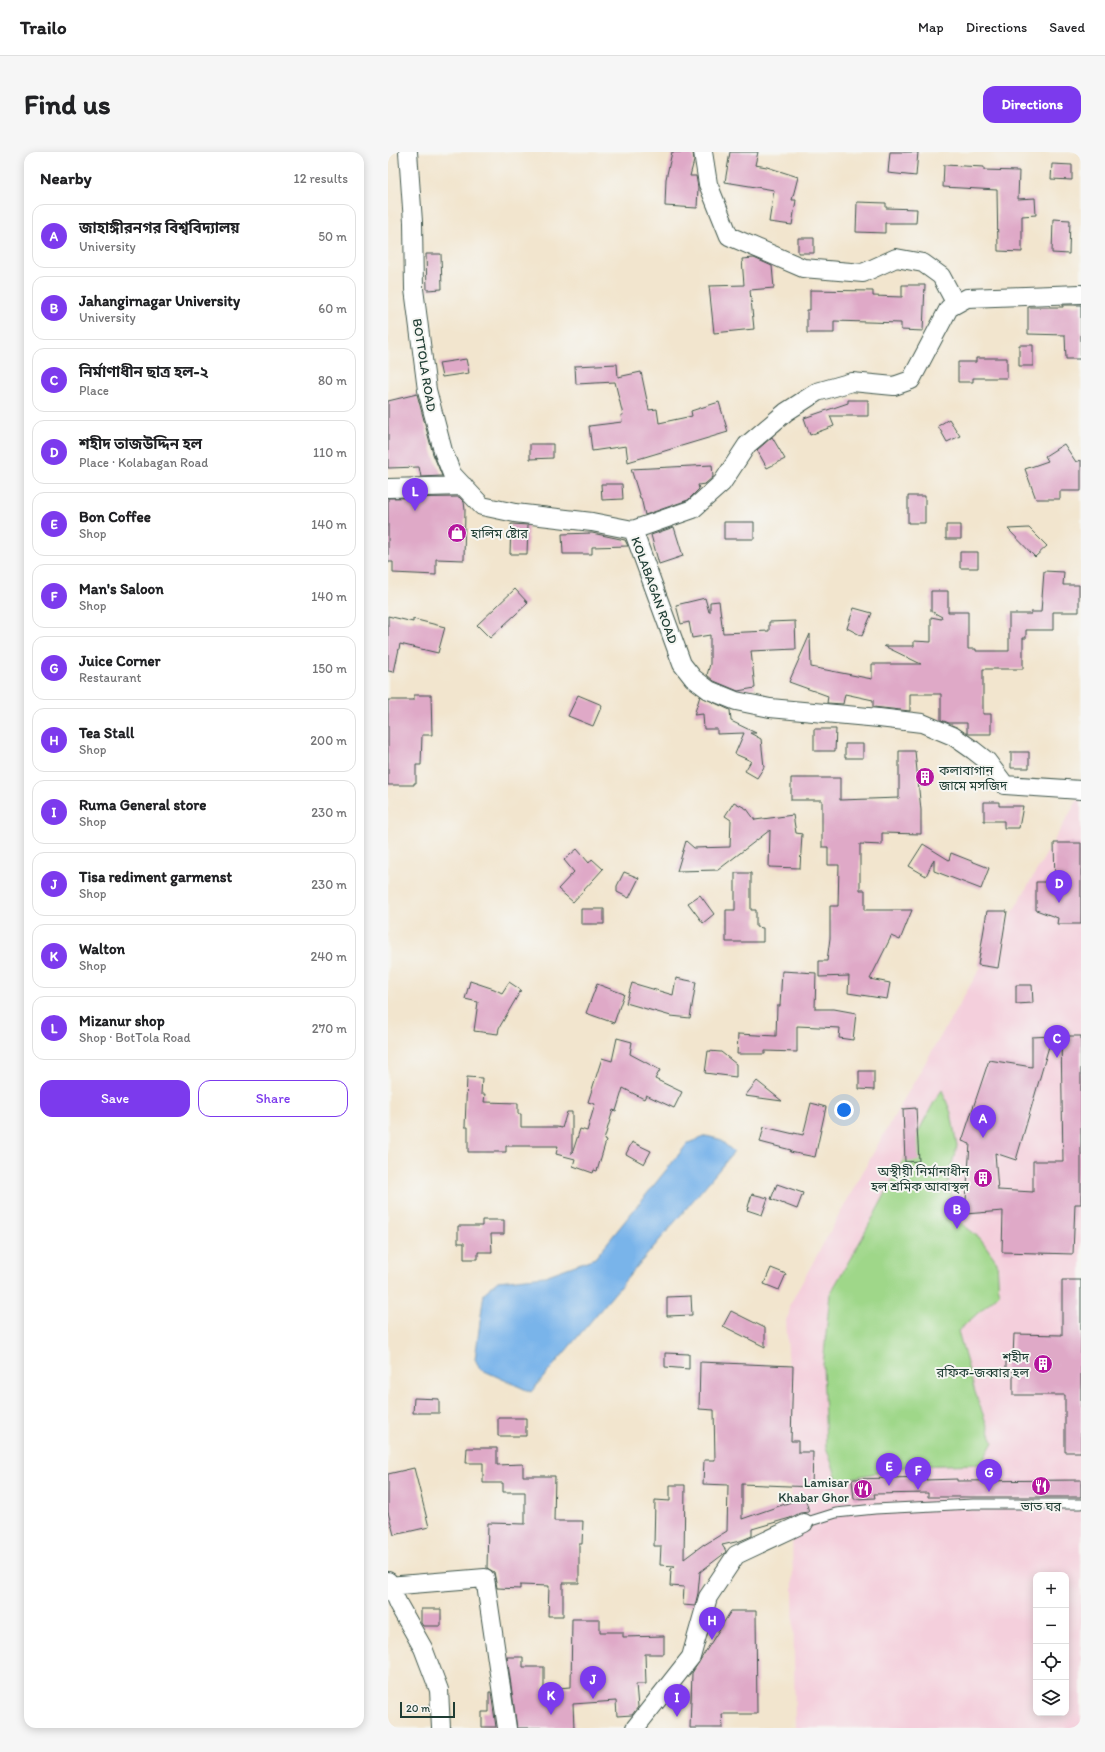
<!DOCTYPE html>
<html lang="en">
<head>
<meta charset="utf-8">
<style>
	:root { --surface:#fff; --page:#f6f6f6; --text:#202124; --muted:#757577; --line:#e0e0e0; --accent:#7c3aed }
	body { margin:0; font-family:Itim,"Noto Sans Bengali",sans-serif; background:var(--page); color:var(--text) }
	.controls { position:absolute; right:12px; bottom:12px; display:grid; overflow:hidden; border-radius:8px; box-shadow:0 2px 10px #0003 }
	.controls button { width:36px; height:36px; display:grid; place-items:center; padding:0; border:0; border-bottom:1px solid var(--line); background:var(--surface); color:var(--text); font:20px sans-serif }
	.scale { position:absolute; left:12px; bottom:10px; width:55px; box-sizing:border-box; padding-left:4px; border:2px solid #1f3d34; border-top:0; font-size:11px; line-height:14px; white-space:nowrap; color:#1f3d34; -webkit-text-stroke:3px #f6f6f2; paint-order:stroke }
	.you { position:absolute; left:456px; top:958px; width:14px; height:14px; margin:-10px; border:3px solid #fff; border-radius:50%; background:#1a73e8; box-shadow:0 0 0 6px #1a73e833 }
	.badge { display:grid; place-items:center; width:26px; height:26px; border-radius:50%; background:var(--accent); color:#fff; font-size:13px; font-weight:700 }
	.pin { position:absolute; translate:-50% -33px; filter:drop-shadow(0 1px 2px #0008) }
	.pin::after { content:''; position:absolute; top:21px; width:14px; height:12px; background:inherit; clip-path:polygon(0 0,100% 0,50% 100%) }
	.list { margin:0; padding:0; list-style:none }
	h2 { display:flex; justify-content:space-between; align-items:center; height:52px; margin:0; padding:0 16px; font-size:17px }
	h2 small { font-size:13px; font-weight:400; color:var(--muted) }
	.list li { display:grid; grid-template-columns:26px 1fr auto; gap:12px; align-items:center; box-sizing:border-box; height:64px; margin:0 8px 8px; padding:0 8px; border:1px solid var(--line); border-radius:12px }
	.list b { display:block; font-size:15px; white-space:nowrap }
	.list p { margin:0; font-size:13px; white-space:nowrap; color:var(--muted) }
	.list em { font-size:13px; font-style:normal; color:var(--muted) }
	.actions { display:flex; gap:8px; padding:12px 16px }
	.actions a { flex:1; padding:9px 0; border:1px solid var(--accent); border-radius:12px; text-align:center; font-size:14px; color:var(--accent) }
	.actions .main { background:var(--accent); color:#fff }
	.icon { flex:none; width:22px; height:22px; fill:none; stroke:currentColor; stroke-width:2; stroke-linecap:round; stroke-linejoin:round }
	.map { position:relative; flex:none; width:693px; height:1576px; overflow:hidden; border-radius:12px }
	header { display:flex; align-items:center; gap:24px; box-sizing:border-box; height:56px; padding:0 20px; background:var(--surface); border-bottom:1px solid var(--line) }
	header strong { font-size:19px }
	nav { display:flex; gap:22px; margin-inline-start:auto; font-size:14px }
	.intro { display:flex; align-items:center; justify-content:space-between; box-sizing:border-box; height:96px; padding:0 24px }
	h1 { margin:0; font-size:28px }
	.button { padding:10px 18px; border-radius:12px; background:var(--accent); color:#fff; font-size:14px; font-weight:700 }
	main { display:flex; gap:24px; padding:0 24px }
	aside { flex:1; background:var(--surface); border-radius:12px; box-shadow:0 2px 10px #0003 }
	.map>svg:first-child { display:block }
</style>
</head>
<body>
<header>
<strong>Trailo</strong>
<nav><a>Map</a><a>Directions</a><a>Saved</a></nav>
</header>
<div class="intro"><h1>Find us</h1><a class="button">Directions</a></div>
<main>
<aside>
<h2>Nearby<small>12 results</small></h2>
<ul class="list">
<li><span class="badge">A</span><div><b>জাহাঙ্গীরনগর বিশ্ববিদ্যালয়</b><p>University</p></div><em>50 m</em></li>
<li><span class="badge">B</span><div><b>Jahangirnagar University</b><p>University</p></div><em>60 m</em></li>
<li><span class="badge">C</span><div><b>নির্মাণাধীন ছাত্র হল-২</b><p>Place</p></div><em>80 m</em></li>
<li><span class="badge">D</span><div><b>শহীদ তাজউদ্দিন হল</b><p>Place · Kolabagan Road</p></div><em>110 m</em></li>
<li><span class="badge">E</span><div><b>Bon Coffee</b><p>Shop</p></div><em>140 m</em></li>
<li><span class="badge">F</span><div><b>Man's Saloon</b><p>Shop</p></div><em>140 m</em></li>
<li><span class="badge">G</span><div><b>Juice Corner</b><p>Restaurant</p></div><em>150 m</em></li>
<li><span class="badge">H</span><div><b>Tea Stall</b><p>Shop</p></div><em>200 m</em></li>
<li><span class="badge">I</span><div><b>Ruma General store</b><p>Shop</p></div><em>230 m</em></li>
<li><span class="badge">J</span><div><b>Tisa rediment garmenst</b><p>Shop</p></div><em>230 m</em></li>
<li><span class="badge">K</span><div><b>Walton</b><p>Shop</p></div><em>240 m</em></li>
<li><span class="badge">L</span><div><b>Mizanur shop</b><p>Shop · BotTola Road</p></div><em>270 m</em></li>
</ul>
<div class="actions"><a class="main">Save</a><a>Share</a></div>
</aside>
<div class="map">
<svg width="693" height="1576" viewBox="0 0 693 1576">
	<rect width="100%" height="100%" fill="#f6f6f2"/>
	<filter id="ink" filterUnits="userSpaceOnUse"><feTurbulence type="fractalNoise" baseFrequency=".025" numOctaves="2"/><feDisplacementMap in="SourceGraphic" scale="8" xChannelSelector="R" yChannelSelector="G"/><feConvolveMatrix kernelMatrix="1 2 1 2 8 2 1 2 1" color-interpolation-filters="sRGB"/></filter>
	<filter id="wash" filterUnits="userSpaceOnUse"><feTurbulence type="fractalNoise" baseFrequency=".012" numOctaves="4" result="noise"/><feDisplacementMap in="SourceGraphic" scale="16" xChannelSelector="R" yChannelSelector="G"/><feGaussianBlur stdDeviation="0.9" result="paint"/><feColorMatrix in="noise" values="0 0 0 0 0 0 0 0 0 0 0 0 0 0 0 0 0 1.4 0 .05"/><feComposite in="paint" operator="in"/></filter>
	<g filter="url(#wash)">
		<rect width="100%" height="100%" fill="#f2e5ce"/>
		<path fill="#f4cfdc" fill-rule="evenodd" d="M 693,642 L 693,1576 L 407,1576 L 402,1235 L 398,1168 L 401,1162 L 401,1154 L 493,987 ZM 648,1423 L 678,1423 L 678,1561 L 648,1561 Z"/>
		<path fill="#9fd789" stroke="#5f8a5e" d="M 554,938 L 563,961 L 569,994 L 560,1026 L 569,1068 L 592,1086 L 609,1110 L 611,1142 L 570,1179 L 587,1240 L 605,1290 L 593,1312 L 521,1314 L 450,1329 L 438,1295 L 435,1213 L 442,1142 L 474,1086 L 546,950 Z"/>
		<path fill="#79b4ea" stroke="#4c788f" d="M 318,984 L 331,987 L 346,1000 L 143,1240 L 92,1217 L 87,1207 L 96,1141 L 110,1129 L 157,1124 L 207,1106 L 300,991 Z"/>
		<g id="blocks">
			<path fill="#dfa9c7" d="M 284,0 L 305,0 L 306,9 L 302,24 L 308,24 L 310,35 L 309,56 L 277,54 L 278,27 Z
				M 342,0 L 370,0 L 367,13 L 379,15 L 410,25 L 404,48 L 408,48 L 404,73 L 381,70 L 386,38 L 337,30 Z
				M 502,0 L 530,0 L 528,24 L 500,21 Z
				M 664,12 L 684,13 L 684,28 L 663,27 Z
				M 556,13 L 596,15 L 596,18 L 631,19 L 630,47 L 647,46 L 648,63 L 634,64 L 634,100 L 610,99 L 609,38 L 555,35 Z
				M 469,50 L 498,51 L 498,56 L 529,57 L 528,71 L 497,71 L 497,81 L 468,80 Z
				M 665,67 L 682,68 L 681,102 L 664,101 Z
				M 410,86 L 426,86 L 426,101 L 410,101 Z
				M 38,102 L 53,102 L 54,137 L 39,138 Z
				M 366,106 L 384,114 L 386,136 L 362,138 L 366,177 L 326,181 L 321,134 L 356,133 L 354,107 Z
				M 514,133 L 537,133 L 535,179 L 513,178 L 513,171 L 446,169 L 446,181 L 419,181 L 419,158 L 422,158 L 422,138 L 485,139 L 485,144 L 514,145 Z
				M 675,153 L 693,153 L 693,207 L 678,207 L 677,183 L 640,182 L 640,155 L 675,155 Z
				M 631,193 L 645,193 L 645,214 L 631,214 Z
				M 588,206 L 619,206 L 619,226 L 585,226 L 585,230 L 570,230 L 570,210 L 588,210 Z
				M 78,207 L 81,221 L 54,225 L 51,211 Z
				M 229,212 L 230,225 L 253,220 L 261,258 L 269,257 L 271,271 L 304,264 L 303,259 L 331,250 L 340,280 L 240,310 L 238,294 L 204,299 L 201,274 L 234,270 L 233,263 L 235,263 L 227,230 L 188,232 L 187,214 Z
				M 29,242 L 45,302 L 54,324 L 33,325 L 31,315 L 0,316 L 0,249 Z
				M 460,248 L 480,248 L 480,264 L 442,264 L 446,274 L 422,283 L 416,266 L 460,251 Z
				M 561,267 L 572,284 L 559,290 L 550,274 Z
				M 384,285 L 397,307 L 379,316 L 369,298 Z
				M 142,292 L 165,292 L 165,306 L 142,307 Z
				M 676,292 L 688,310 L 693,308 L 693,339 L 672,339 L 672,347 L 648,347 L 637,317 L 660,309 L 657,304 Z
				M 324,313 L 325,325 L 317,332 L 310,333 L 311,337 L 300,348 L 257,363 L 253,346 L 252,346 L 243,317 Z
				M 213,332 L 234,332 L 235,347 L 214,348 Z
				M 520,344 L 537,344 L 537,371 L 520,371 Z
				M 71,345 L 76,350 L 77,358 L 76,408 L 48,407 L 48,423 L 5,421 L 5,410 L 0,410 L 0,346 Z
				M 336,370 L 366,370 L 366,387 L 336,387 Z
				M 123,372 L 140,373 L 139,402 L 122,402 Z
				M 558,373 L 573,373 L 573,387 L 558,387 Z
				M 286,375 L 295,404 L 271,412 L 263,383 Z
				M 641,376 L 659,394 L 647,405 L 620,377 Z
				M 204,381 L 237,388 L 240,394 L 204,395 L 204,402 L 175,402 L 174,382 Z
				M 572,400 L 590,400 L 590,416 L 572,416 Z
				M 656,419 L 676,420 L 675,433 L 691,433 L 691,460 L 665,460 L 665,478 L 638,478 L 638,486 L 635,486 L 635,517 L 595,517 L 595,562 L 603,562 L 603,582 L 581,582 L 579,581 L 579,571 L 561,571 L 553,568 L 553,542 L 522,542 L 522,559 L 485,555 L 485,548 L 457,542 L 455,552 L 439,551 L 440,544 L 401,530 L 422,482 L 423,515 L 484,527 L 484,512 L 533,512 L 496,494 L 526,494 L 526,489 L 543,490 L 543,465 L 553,467 L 554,465 L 543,459 L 543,439 L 560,439 L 560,460 L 580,460 L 580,497 L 588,497 L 588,499 L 621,499 L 621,462 L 643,462 L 643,460 L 653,460 Z
				M 127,437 L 140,451 L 102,486 L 89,473 Z
				M 317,446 L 321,460 L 322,460 L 322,450 L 331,449 L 335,481 L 381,479 L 381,470 L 407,469 L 408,497 L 363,499 L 367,536 L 350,539 L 326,529 L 319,523 L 322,512 L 322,483 L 304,486 L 301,470 L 293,472 L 288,453 Z
				M 466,456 L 484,461 L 474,484 L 459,476 Z
				M 0,464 L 25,470 L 25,467 L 57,475 L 50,501 L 12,492 L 6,520 L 0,519 Z
				M 26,543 L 43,543 L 44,583 L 34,583 L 33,613 L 28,613 L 28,631 L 26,631 L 26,633 L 0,633 L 0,548 L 26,548 Z
				M 190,543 L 214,553 L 205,574 L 180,564 Z
				M 312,544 L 342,558 L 343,569 L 368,581 L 362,581 L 373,587 L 376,615 L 369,626 L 357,619 L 363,609 L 347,602 L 356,581 L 329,582 L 329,577 L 316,577 L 315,562 L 306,563 Z
				M 426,577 L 448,577 L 447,599 L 426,599 Z
				M 457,592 L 475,592 L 475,606 L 457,606 Z
				M 511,599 L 527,599 L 533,658 L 533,682 L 494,681 L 494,693 L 472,692 L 472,738 L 477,738 L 477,758 L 524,758 L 512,788 L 503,784 L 502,787 L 482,827 L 502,831 L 499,847 L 460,841 L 461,824 L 431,825 L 431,809 L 439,809 L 442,786 L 442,754 L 450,754 L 451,713 L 440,713 L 440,695 L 434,695 L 434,648 L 403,648 L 403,626 L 452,626 L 452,648 L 511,646 Z
				M 623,600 L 641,600 L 641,616 L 623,616 Z
				M 346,650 L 359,657 L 367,668 L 405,663 L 408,681 L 414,682 L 412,716 L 381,715 L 382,678 L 330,718 L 289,719 L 298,689 L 306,696 L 342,695 L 343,668 L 337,664 Z
				M 596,650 L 611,650 L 611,654 L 635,654 L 631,676 L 616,676 L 616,669 L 596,669 Z
				M 666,691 L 693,691 L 693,772 L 669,772 L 670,766 L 648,758 L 648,730 L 667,730 Z
				M 535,692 L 561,708 L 563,701 L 601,716 L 593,737 L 546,719 L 546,707 L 538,724 L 521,714 Z
				M 189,697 L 201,711 L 204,707 L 215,717 L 185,750 L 170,737 L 186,720 L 176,708 Z
				M 236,720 L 251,726 L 241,746 L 229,740 L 229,734 Z
				M 347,721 L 363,721 L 363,758 L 368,758 L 368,775 L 375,776 L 375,790 L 338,790 L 338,758 L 347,758 Z
				M 312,743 L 326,762 L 315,771 L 300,751 Z
				M 193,757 L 216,757 L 216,772 L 193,772 Z
				M 599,759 L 619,759 L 610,816 L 590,813 Z
				M 394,819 L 428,821 L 427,857 L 446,857 L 468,861 L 465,888 L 451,886 L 452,876 L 409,874 L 409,900 L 377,899 L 377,902 L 349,902 L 350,882 L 388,884 L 389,854 L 392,854 Z
				M 288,826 L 308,830 L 302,866 L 283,864 L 238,851 L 244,831 L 285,843 Z
				M 82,829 L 106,837 L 114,841 L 121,830 L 133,838 L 111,876 L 110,882 L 86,879 L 90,850 L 77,847 Z
				M 209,832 L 236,842 L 226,871 L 198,861 Z
				M 628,833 L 644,833 L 645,851 L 628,852 Z
				M 664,884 L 628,1008 L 607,1001 L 610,1038 L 645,1040 L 645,1009 L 675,1009 L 673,884 L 693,884 L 693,1052 L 687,1052 L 685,1102 L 614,1100 L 615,1059 L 577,1062 L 582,992 L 574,989 L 601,908 L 644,915 L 644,885 Z
				M 229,886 L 244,890 L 242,902 L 272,918 L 267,927 L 294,940 L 286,956 L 258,943 L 256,947 L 235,936 L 228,959 L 225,958 L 216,988 L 218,989 L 209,1019 L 206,1018 L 205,1021 L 185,1014 L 187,1007 L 168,1002 L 170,994 L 118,994 L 118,1000 L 80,1000 L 80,975 L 77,975 L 79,925 L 94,926 L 93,942 L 97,942 L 96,950 L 130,951 L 130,962 L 133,962 L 133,975 L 169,975 L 174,976 L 179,960 L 184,960 L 184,1002 L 192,977 L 199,979 L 207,952 L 200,950 L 214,906 L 224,909 Z
				M 320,899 L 333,900 L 348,912 L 348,925 L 317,921 Z
				M 471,919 L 486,919 L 486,938 L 471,937 Z
				M 369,929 L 394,949 L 357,944 Z
				M 423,951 L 438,955 L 427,1005 L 402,1000 L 403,998 L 372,990 L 376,975 L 406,982 L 406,981 L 415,983 Z
				M 528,956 L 531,1009 L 517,1010 L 515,957 Z
				M 244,990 L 263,999 L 256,1012 L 238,1002 Z
				M 389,1032 L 415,1041 L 409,1057 L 383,1047 Z
				M 364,1042 L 380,1046 L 374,1063 L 359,1058 Z
				M 94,1068 L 116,1068 L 116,1082 L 103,1082 L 104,1100 L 90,1100 L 90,1107 L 76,1107 L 76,1091 L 70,1091 L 70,1074 L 94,1074 Z
				M 383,1116 L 398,1122 L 391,1138 L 376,1132 Z
				M 674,1128 L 693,1128 L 693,1300 L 677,1300 L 677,1243 L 625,1243 L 625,1219 L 618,1219 L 618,1205 L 625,1205 L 626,1182 L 674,1183 Z
				M 303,1144 L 304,1163 L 279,1164 L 279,1145 Z
				M 343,1159 L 377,1176 L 377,1195 L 335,1174 Z
				M 277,1201 L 301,1202 L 301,1217 L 277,1215 Z
				M 312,1210 L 405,1214 L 403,1289 L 410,1289 L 410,1300 L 425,1300 L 424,1335 L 354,1332 L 354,1367 L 417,1345 L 421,1360 L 412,1361 L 402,1366 L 364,1377 L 364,1384 L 352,1389 L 334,1393 L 338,1399 L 337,1401 L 312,1420 L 310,1441 L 307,1454 L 295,1453 L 296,1435 L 282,1434 L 283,1417 L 287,1414 L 272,1413 L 273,1394 L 266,1394 L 267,1348 L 282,1349 L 282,1333 L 297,1333 L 296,1407 L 316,1392 L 316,1393 L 339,1379 L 340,1333 L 315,1332 L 316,1308 L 327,1308 L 326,1258 L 311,1257 Z
				M 26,1246 L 51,1247 L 51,1261 L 25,1261 Z
				M 110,1266 L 138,1266 L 138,1284 L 110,1284 Z
				M 79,1296 L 109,1296 L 109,1313 L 135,1312 L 135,1324 L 167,1324 L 166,1369 L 195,1369 L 194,1392 L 191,1392 L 191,1431 L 175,1431 L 175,1464 L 160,1464 L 161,1434 L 132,1433 L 132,1437 L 109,1436 L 106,1420 L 99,1416 L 100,1371 L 137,1372 L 137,1340 L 115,1340 L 115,1331 L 95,1331 L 95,1311 L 78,1311 Z
				M 26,1316 L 41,1375 L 6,1383 L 0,1360 L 0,1322 Z
				M 538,1325 L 538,1328 L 569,1327 L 569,1329 L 693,1328 L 693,1345 L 540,1345 L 540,1341 L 486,1342 L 487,1346 L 466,1347 L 464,1328 L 466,1327 Z
				M 33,1457 L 53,1457 L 53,1474 L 35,1474 L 33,1471 Z
				M 343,1459 L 368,1459 L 369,1562 L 334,1562 L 335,1576 L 302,1576 L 304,1521 Z
				M 184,1467 L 212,1467 L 212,1480 L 235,1480 L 235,1485 L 276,1484 L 276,1502 L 257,1502 L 258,1532 L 248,1532 L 250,1555 L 244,1563 L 229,1564 L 228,1549 L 185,1552 L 186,1576 L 129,1576 L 119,1505 L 135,1505 L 135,1515 L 156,1515 L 156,1537 L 183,1535 Z
				M 101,1540 L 103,1540 L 108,1575 L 94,1575 L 94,1560 L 101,1560 Z"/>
		</g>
	</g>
	<g filter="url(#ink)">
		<use href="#blocks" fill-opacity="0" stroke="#3f564b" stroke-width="1"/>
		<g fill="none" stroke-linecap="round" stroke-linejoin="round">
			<g stroke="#3f564b" stroke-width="11">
				<path id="service" d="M 416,1371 L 448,1361 L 487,1357 L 585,1352 L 693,1352"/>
			</g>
			<g stroke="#3f564b" stroke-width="20">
				<path id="minor" d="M 20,0 L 25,70 L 26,137 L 39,238 L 55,299 L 64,322 L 94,354 L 127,361 L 204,370 L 245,378
					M 315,0 L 320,32 L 341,84 L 415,116 L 475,121 L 508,106 L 535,111 L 553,124 L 568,152
					M 0,336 L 76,334
					M 245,378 L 294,512 L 305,526 L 321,538 L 348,549 L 382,556 L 491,566 L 534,571 L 565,584 L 585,598 L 599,609 L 617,633 L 693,638
					M 245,378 L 305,357 L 334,331 L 359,293 L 398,260 L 429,240 L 464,230 L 506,234 L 523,228 L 561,156 L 579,146 L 693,142
					M 0,1429 L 10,1452 L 35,1496 L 51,1538 L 53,1576
					M 0,1434 L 97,1426 L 119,1576
					M 247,1576 L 303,1505 L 320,1445 L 348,1403 L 416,1371"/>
			</g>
			<use href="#service" stroke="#fff" stroke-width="9"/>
			<use href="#minor" stroke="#fff" stroke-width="18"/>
		</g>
	</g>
	<defs>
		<g id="shop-disc" transform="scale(1)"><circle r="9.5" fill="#b5179e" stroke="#f6f6f2"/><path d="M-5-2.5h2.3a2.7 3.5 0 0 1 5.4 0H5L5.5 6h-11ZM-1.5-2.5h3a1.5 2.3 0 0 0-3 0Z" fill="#fff"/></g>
		<g id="building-disc" transform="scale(1)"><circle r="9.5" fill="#b5179e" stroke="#f6f6f2"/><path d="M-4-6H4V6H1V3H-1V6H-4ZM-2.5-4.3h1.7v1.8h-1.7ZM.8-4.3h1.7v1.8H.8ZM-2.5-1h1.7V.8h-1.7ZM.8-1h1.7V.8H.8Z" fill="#fff"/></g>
		<g id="restaurant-disc" transform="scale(1)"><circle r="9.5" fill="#b5179e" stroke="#f6f6f2"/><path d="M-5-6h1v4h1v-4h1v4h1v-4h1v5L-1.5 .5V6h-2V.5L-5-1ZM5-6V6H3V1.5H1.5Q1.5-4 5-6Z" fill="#fff"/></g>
	</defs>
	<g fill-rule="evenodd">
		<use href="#shop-disc" x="69" y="381"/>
		<use href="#building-disc" x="537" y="625"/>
		<use href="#building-disc" x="595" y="1026"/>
		<use href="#building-disc" x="655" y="1212"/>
		<use href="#restaurant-disc" x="653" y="1334"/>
		<use href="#restaurant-disc" x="475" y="1337"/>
	</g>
	<g text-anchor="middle" stroke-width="4" stroke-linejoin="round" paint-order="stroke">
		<g font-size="13" fill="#1f3d34" stroke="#f6f6f2">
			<text transform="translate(37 213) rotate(81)" y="5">BOTTOLA ROAD</text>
			<text transform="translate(267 438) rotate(70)" y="5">KOLABAGAN ROAD</text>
		</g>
		<g font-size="13" fill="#1f3d34" stroke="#f6f6f2" text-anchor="end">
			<text x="83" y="386" text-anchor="start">হালিম ষ্টোর</text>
			<text x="551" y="623" text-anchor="start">কলাবাগান<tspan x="551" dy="15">জামে মসজিদ</tspan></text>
			<text x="581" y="1024">অস্থীয়ী নির্মানাধীন<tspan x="581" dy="15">হল শ্রমিক আবাস্থল</tspan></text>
			<text x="641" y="1210">শহীদ<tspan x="641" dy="15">রফিক-জব্বার হল</tspan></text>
			<text x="461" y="1335">Lamisar<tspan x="461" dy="15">Khabar Ghor</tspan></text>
			<text x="653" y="1359" text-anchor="middle">ভাত ঘর</text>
		</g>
	</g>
</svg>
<div class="controls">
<button>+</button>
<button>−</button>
<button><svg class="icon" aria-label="locate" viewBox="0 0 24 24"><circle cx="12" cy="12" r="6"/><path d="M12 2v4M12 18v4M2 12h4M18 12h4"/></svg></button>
<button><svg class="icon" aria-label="layers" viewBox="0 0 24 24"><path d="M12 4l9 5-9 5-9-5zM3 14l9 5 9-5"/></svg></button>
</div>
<div class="scale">20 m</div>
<div class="you"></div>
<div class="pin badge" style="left:595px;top:986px">A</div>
<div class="pin badge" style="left:569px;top:1077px">B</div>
<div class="pin badge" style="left:669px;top:906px">C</div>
<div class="pin badge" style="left:671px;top:751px">D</div>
<div class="pin badge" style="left:501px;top:1334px">E</div>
<div class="pin badge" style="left:530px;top:1338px">F</div>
<div class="pin badge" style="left:601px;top:1340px">G</div>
<div class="pin badge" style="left:324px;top:1488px">H</div>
<div class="pin badge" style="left:289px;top:1565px">I</div>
<div class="pin badge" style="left:205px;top:1547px">J</div>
<div class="pin badge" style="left:163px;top:1563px">K</div>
<div class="pin badge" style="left:27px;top:359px">L</div>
</div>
</main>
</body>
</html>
